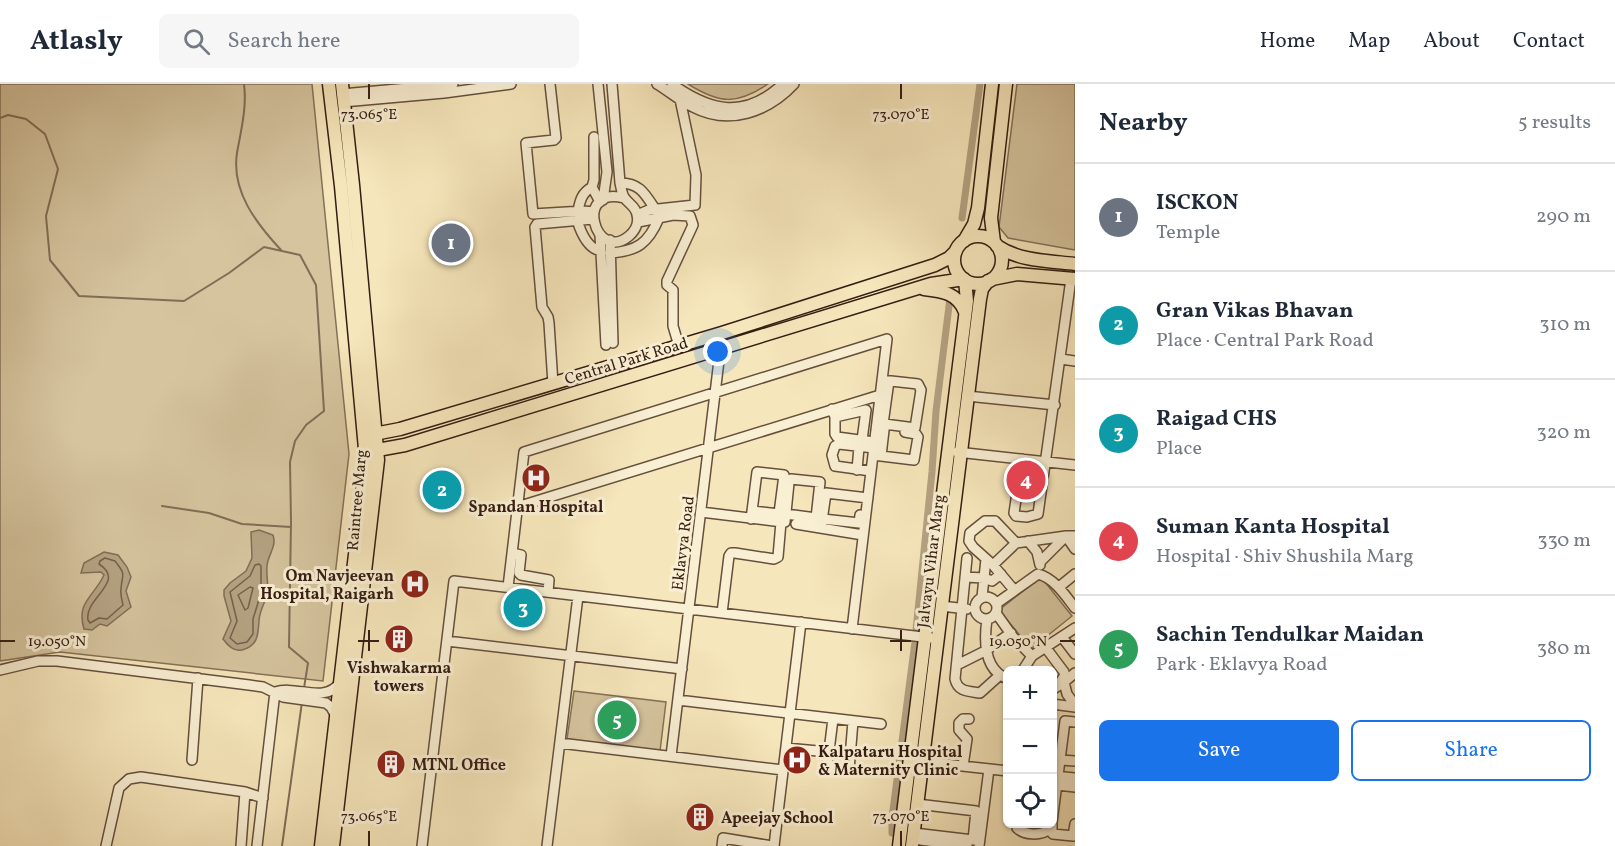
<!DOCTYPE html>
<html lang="en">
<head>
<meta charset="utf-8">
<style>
	:root { --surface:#fff; --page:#f6f6f7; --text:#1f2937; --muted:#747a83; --line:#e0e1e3; --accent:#1a73e8 }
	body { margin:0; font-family:Vollkorn,serif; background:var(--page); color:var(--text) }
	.controls { position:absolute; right:18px; bottom:18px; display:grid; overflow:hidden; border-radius:9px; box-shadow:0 2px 4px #0004 }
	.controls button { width:54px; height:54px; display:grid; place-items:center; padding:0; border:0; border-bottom:2px solid var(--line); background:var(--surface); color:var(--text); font:30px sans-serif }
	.you { position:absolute; left:718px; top:268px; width:21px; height:21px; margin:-15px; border:4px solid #fff; border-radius:50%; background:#1a73e8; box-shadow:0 0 0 9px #1a73e833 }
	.badge { display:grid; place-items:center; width:39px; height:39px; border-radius:50%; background:var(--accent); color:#fff; font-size:20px; font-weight:700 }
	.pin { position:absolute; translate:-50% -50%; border:3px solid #fff; box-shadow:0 2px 6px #0006 }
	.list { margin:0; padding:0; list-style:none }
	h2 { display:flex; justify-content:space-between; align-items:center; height:78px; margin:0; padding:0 24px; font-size:26px }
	h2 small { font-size:20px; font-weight:400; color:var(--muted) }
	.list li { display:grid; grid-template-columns:39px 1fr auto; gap:18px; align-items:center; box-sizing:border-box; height:108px; padding:0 24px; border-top:2px solid var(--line) }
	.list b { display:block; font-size:22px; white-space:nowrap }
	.list p { margin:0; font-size:20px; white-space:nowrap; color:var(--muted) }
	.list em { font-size:20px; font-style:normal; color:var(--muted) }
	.actions { display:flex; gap:12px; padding:18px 24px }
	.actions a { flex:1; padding:14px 0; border:2px solid var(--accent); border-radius:9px; text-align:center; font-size:21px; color:var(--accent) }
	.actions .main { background:var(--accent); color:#fff }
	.icon { flex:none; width:33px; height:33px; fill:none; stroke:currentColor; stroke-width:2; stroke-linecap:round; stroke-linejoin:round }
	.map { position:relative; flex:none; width:1075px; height:762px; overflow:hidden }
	header { display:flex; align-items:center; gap:36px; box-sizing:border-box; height:84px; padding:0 30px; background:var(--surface); border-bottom:2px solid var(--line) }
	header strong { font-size:28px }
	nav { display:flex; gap:33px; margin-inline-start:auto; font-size:21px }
	.search { width:420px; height:54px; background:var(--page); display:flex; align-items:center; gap:15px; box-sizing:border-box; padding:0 21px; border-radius:9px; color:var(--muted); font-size:22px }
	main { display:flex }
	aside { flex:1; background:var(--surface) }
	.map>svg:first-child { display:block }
</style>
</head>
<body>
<header>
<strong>Atlasly</strong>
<div class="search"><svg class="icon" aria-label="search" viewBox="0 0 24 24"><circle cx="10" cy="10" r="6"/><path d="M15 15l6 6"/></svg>Search here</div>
<nav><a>Home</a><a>Map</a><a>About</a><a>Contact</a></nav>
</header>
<main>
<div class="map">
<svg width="1075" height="762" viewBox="0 0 1075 762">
	<rect width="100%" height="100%" fill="#f6e6bb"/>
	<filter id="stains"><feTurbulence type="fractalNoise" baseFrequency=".00333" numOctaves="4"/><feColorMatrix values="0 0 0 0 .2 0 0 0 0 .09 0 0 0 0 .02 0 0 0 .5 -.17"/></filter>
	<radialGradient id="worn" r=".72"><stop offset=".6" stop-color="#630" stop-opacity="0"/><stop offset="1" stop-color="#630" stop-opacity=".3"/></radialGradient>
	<path fill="#d5c49e" stroke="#857058" stroke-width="1.5" d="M 0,0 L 312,0 L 349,370 L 323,597 L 60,568 L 0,577 Z
		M 688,0 L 768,0 C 737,21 720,20 688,0 Z
		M 1017,0 L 1075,0 L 1075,166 L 1008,154 L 999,143 Z
		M 1041,493 L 1072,532 L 1031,565 L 999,526 Z
		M 574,607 L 666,618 L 660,667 L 567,655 Z"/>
	<path fill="#b4a282" stroke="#816d56" stroke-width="1.5" d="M 259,446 L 273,451 C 277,463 268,470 267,482 C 266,492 269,501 267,510 C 265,519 259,528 259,537 C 258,551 258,562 242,566 C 234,568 228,562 223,555 L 231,537 L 224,512 L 224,506 L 230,499 L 246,487 L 252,474 L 251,448 Z
		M 104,468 L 118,471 L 127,483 L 131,493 L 126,507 L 131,523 L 107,542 L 100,540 L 92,546 L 84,545 C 76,518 93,514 104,491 L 101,488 L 81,489 L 84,479 Z"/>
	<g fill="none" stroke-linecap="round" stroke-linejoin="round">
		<path stroke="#74604a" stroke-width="1.5" d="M 105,474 L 115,477 C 127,492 122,489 121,505 C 120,510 122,516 123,521 L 107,535 L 99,534 L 90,539 L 88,536 C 84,514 127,498 99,480 L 100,477 Z
			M 259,480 L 261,482 L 261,509 L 253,535 L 253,550 L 247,558 L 237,560 L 230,554 L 237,537 L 230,508 L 250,492 L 255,481 Z
			M 250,503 L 253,504 L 248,524 L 245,526 L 238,511 Z"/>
		<path stroke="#816d56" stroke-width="2" d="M 244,0 C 247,24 241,46 237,69 C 231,107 256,139 281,166
			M 0,34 L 8,31 L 26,35 L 45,50 L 58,85 L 46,132 L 50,176 L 79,212 L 184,217 L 229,189 L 264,163 L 300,171 L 316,201 L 324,327 L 306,341 L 295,357 L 290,378 L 291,438 L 289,563 L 308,579 L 304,604
			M 162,422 L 209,429 L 242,440 L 291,443
			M 282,762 L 302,618"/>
		<path stroke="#b4a282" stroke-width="7" d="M 962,134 L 980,0
			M 916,546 L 932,388 L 936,327 L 950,214
			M 892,749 L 892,734 L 915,558"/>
		<g stroke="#654f3d" stroke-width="12">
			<path id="minor" d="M 550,0 L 556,54 L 554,56 L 526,59 L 533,130 L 583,127 L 594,128
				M 598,0 L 607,88 L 603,116
				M 612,0 L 620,99 C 621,103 622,110 624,113 C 628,120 636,122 637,131 C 639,139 635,147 629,152 C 595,180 573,101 624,114
				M 657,0 C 669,7 680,17 693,23 C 729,42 768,28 794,0
				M 672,0 C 711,28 745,35 783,0
				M 342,10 L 453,0
				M 343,18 L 444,9 L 511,0
				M 594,53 L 594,96 L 592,103 L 600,118
				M 620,99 C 640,99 645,110 655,125
				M 578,127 C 580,116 582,109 592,103
				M 637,131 L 649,126 L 695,121 L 696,91 L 680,15
				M 577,136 C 581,149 588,165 601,167
				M 638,138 L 673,131 L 690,132 L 693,141 L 667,197 L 667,201 L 673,206 L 673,242 L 679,262
				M 600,151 L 606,261
				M 610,156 L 613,259
				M 610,169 C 637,167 648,160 659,134
				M 1061,275 L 1075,277
				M 553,300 L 549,239 L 548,233 L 542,223 L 535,143 L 537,140 L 593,135
				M 967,312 L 1055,321
				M 832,325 L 835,333 L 835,350 L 837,353 L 874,358
				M 835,333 L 866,326 L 862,356
				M 877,339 L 915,344 L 921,306 L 918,300 L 882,296
				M 883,340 L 889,297
				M 957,368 L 1075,381
				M 873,371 L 914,376 L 918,353 L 916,350 L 905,348
				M 881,372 L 884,346
				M 1022,375 L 1014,429 L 1016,432 L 1027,433 L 1038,430 L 1071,195
				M 857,386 L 859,363
				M 871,387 L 835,382 L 832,371 L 835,362 L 839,360 L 874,364
				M 517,423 L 880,311
				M 752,427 L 779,430
				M 701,428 L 782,438
				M 786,430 L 816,434
				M 751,435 L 757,388 L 784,391 L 778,437
				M 823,435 L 859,439 L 860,431
				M 785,438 L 789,399 L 791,395 L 820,398 L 815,443
				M 796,440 L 863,451
				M 821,444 L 826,409 L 868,414
				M 1028,457 L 1037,468 L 1040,481
				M 512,469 L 521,471 L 519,489 L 521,491 L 549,496 L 548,508
				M 967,474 L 955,595 C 958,608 968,607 980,609 L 1000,591
				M 1040,478 L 1066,452 L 1075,465
				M 993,481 L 1016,459
				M 965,493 L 984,494 L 992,497 L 1001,490
				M 508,503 L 524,368 L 887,255 L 852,545
				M 1059,503 L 1075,490
				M 1014,506 L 993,481 L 973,463 L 969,457 L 970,449 L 985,437 L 995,437 L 1016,459 L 1066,452 L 1075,452
				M975 524a11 11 0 1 1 22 0a11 11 0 1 1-22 0Z
				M 982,513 L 986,475
				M 997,519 L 1038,490 C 1054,494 1065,511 1075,524
				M 941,522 L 967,525
				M 722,529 L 729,472 L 731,469 L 735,469 L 774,475 L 778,473 L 781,438
				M 996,529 L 1013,553 L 1032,572 L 1075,544
				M 987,535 C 984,556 983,586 1008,595
				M 1062,553 L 1075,570
				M 447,557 L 682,585
				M 1046,564 L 1064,588
				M 957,581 L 985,567 L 1011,549
				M 0,586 L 38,577 L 57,577 L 249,601 L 263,603 L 283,613 L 326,619 L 331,623 L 336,632
				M 1023,586 L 1032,572
				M 1075,589 L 1064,598 L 1067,610 L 1075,621
				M 1052,606 L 1058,602 L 1063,594
				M 275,608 C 297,601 324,620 340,599
				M 678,616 L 881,640
				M 1052,620 L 1075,623
				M 833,635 L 827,683 L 849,686 L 853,637
				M 560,659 L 783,686
				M 786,664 L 818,667
				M 671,672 L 721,260
				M 192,676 L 198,594
				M 1061,676 L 1075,677
				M 917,677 L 1008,687
				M 963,682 L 967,655 L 959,646 L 959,639 L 963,635 L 969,635
				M 1054,692 L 1075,694
				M 1057,701 L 1075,703
				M 1052,738 L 1065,637 L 1075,638
				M 1017,740 L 1017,744 C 1024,751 1040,752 1048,746 L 1048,740
				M 1052,740 L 1052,749 L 1053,750 L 1073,752 L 1075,740
				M 914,749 L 973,756 L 976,727 L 917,720
				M 913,755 L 967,762
				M 106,762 L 119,704 L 129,695 L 141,693 L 245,708 L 263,714
				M 241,762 L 245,708
				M 257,762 L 275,608
				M 422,762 L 454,497 L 931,554
				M 547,762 L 578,512
				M 722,762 L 723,754 L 772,762
				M 774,762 L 801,538
				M 979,762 L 989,685"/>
		</g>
		<g stroke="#351d13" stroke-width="15">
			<path id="major" d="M954 176a24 24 0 1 1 48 0a24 24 0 1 1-48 0Z
				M 964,157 L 974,140 L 978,124 L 992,0
				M 994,158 L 991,134 L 1006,0
				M 997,162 C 1019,177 1049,177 1075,180
				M 992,195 L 1017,190 L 1075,195
				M 924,205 C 942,207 958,209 965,228
				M 369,351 L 400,345 L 722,249 L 935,181 L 949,174 L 955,168
				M 372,367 L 405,361 L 931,200 L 964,195
				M 321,762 L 366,376 L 341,102 L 329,0
				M 333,762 L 378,376 L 353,101 L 342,0
				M 899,762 L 967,217 L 965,196
				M 912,762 L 980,215 L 982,205 L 988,197"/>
		</g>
		<use href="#minor" stroke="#f9efd3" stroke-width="9"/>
		<use href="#major" stroke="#f6e6bb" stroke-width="12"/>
	</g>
	<path fill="none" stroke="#351d13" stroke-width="2" d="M 369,0 L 369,15M 901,0 L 901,15M 369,546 L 369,567M 901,546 L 901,567M 0,557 L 15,557M 358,557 L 379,557M 890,557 L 911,557M 1060,557 L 1075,557M 369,747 L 369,762M 901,747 L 901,762"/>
	<defs>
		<g id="hospital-disc" transform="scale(1.5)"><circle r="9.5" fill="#8f2418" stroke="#f9efd3"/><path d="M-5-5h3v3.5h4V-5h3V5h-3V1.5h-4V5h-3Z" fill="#fff"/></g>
		<g id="building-disc" transform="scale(1.5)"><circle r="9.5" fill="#8f2418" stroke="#f9efd3"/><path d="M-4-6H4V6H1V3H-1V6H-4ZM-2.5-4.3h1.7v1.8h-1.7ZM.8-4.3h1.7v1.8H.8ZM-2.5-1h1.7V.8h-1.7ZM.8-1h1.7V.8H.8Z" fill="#fff"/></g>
	</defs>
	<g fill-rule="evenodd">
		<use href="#hospital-disc" x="536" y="394"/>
		<use href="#hospital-disc" x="415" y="500"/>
		<use href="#building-disc" x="399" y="555"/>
		<use href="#hospital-disc" x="797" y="676"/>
		<use href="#building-disc" x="391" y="680"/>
		<use href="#building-disc" x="700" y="733"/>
	</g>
	<g text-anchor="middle" stroke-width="6" stroke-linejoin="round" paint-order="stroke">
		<g font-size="16" fill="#351d13" stroke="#f9efd3">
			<text transform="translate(626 276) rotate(-17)" y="6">Central Park Road</text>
			<text transform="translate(356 416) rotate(-85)" y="6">Raintree Marg</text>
			<text transform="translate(682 459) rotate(-83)" y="6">Eklavya Road</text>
			<text transform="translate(930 477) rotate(-83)" y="6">Jalvayu Vihar Marg</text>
		</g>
		<g font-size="16" font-weight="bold" fill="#351d13" stroke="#f9efd3" text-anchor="start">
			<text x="536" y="428" text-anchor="middle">Spandan Hospital</text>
			<text x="394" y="497" text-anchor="end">Om Navjeevan<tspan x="394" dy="18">Hospital, Raigarh</tspan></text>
			<text x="399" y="589" text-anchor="middle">Vishwakarma<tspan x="399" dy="18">towers</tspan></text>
			<text x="818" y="673">Kalpataru Hospital<tspan x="818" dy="18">&amp; Maternity Clinic</tspan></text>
			<text x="412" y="686">MTNL Office</text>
			<text x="721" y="739">Apeejay School</text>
		</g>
	</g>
	<g font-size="15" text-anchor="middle" fill="#351d13" stroke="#f9efd3" stroke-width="6" stroke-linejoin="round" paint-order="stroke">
		<text x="369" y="35">73.065°E</text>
		<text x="901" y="35">73.070°E</text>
		<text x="57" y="562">19.050°N</text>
		<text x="1018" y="562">19.050°N</text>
		<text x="369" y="737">73.065°E</text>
		<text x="901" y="737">73.070°E</text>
	</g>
	<rect width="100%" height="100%" filter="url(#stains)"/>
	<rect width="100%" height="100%" fill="url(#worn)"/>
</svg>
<div class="controls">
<button>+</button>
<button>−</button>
<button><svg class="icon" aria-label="locate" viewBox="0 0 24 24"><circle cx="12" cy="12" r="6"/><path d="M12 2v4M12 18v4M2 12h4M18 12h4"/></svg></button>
</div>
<div class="you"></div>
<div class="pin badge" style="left:451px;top:159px;background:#6b7280">1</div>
<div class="pin badge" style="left:442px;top:406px;background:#0f9aa8">2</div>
<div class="pin badge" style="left:523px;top:524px;background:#0f9aa8">3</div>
<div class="pin badge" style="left:1026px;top:396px;background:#e0444e">4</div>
<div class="pin badge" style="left:617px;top:636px;background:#2e9e5b">5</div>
</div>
<aside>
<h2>Nearby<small>5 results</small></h2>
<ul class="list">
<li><span class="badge" style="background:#6b7280">1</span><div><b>ISCKON</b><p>Temple</p></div><em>290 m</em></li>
<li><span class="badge" style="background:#0f9aa8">2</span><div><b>Gran Vikas Bhavan</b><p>Place · Central Park Road</p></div><em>310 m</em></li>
<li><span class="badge" style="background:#0f9aa8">3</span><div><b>Raigad CHS</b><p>Place</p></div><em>320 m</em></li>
<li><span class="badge" style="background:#e0444e">4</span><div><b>Suman Kanta Hospital</b><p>Hospital · Shiv Shushila Marg</p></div><em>330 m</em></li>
<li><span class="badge" style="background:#2e9e5b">5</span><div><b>Sachin Tendulkar Maidan</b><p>Park · Eklavya Road</p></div><em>380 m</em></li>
</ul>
<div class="actions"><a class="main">Save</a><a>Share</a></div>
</aside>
</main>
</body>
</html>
